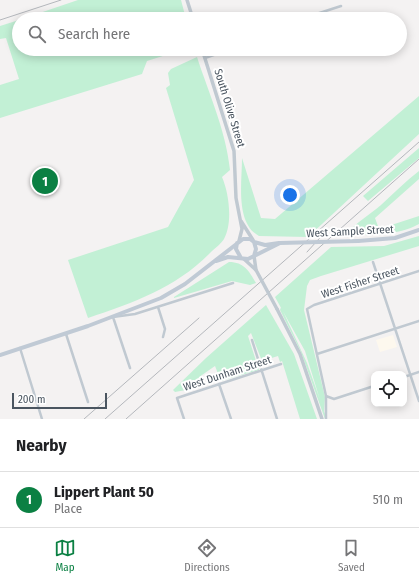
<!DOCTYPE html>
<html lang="en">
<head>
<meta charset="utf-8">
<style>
	:root { --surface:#fff; --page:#f6f6f6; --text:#202124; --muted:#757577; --line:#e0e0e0; --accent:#0b8043 }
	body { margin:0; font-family:"Fira Sans Condensed",sans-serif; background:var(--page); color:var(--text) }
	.controls { position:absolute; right:12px; bottom:12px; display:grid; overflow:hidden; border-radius:8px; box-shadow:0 2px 10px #0003 }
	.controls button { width:36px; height:36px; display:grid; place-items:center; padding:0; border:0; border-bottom:1px solid var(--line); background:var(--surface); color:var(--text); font:20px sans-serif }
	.scale { position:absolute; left:12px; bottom:10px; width:95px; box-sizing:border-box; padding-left:4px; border:2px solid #4a5560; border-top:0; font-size:11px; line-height:14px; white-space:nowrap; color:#4a5560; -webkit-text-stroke:3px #fff; paint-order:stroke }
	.you { position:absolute; left:290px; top:195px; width:14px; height:14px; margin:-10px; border:3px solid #fff; border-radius:50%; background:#1a73e8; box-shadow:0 0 0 6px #1a73e833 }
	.badge { display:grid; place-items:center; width:26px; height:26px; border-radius:50%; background:var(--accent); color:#fff; font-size:13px; font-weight:700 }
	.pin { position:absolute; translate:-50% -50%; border:2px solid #fff; box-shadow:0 1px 4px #0006 }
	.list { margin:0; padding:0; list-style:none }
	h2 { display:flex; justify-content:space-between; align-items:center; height:52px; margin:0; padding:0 16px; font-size:17px }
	h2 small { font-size:13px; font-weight:400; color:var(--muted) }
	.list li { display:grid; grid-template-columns:26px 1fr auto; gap:12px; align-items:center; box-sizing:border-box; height:56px; padding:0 16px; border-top:1px solid var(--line) }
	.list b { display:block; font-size:15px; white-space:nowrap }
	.list p { margin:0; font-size:13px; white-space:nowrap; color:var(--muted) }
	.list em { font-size:13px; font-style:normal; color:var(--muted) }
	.icon { flex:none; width:22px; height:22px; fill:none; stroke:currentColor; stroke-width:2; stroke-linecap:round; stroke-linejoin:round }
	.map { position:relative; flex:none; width:419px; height:419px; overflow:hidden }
	.search { position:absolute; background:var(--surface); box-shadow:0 2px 10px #0003; left:12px; right:12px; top:12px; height:44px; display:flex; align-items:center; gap:10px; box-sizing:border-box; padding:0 14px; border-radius:22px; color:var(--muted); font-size:15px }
	.sheet { height:108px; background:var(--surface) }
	nav { display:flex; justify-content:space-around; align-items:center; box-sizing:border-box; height:56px; border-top:1px solid var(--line); background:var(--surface); font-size:11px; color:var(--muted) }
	nav a { display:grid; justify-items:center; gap:2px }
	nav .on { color:var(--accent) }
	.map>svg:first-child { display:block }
</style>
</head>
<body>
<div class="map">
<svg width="419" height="419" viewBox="0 0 419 419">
	<rect width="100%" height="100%" fill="#f4f2f2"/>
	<path fill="#fdf8ee" d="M 393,335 L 397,347 L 380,352 L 376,340 Z"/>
	<path fill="#c2f0d5" d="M 78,0 L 181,0 L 186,19 L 22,19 Z
		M 19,20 L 19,49 L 185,49 L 147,61 L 142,74 L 0,118 L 0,85 L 19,79 L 6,38 L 0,39 L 0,26 Z
		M 197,57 C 209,94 226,131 230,170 L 222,177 C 229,193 233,223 224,239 C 221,244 215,248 211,252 C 176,288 135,302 88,318 L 68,260 L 168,227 L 194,180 L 166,88 L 170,85 L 168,73 L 171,69 Z
		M 419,96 L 419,134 L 308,237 L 259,236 C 235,223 242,182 242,158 L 261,218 L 275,219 Z
		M 419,148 L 419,158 L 368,201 L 363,196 Z
		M 419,171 L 419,179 L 375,218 L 379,229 L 419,216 L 419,224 C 395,237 371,234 345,235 C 356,223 369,215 381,205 C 394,193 406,181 419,171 Z
		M 419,236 L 419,246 L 321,276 L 310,280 L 307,286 L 304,310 L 325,397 L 324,413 L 305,351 L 275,297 L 331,247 L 384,246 Z
		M 229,262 C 244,262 249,271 256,283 L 250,285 L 232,281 L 174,298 L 174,297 Z
		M 266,305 L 294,354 L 317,419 L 300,419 L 282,361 L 280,362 L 278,356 L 262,361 L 251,333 L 248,336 L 259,370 L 221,381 L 215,366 L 202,375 L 186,390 L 175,392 L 173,390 L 206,358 Z
		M 281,307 L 307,363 L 325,414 L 325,419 L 301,352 L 280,310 Z"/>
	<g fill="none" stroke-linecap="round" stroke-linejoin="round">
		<path stroke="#c0c9d1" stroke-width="2.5" d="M 301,19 L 341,6
			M 205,58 L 231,49
			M 373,262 L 419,401
			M 158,307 L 165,329 L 163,337
			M 66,334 L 88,402
			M 252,340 L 277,419
			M 20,348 L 42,419
			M 317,354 L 419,321
			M 130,368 L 113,317 L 135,314 L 233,283
			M 404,377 L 419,372
			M 219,384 L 231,419
			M 326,396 L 334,399 L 374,386
			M 184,419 L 177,398 L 281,364
			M 326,419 L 326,396 L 307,309 L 314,305 L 419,271"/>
		<path stroke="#c0c9d1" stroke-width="3.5" d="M 187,0 L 193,19
			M 202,49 L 234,151 L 236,198 L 242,229 L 239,241
			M 241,221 L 253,240
			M 254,256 L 256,270
			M 244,259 L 256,270
			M 277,309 L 300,354 L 322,419"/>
		<path stroke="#c0cad5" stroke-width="4" d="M 358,241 L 395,238 L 419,230
			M 254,242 L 265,245 L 279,243
			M 237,243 L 236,249 L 241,258
			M 216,261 L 228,257 L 248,259 L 280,243
			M 0,355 L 88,326 L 161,298 L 185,284 L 243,239 L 250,239 L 254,242 L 256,249 L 254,256"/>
		<path stroke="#b4b7bc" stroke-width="1" d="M 0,20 L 61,0
			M 307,252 L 327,230
			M 84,419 L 199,318
			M 105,419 L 419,142
			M 126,419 L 419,159"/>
		<path stroke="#c0c9d1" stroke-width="3.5" d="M 256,270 L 277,309"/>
		<path stroke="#c0cad5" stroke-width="4" d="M 280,243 L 358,241"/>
	</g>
	<g text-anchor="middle" stroke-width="4" stroke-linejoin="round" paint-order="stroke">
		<g font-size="11" fill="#4a5560" stroke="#fff">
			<text transform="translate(230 108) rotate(73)" y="4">South Olive Street</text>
			<text transform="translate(350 231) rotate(-3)" y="4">West Sample Street</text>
			<text transform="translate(360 282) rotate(-18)" y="4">West Fisher Street</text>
			<text transform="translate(227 373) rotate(-18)" y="4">West Dunham Street</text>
		</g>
	</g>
</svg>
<div class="controls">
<button><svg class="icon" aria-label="locate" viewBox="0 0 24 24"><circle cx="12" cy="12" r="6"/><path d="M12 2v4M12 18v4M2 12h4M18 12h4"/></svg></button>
</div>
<div class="scale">200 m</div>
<div class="you"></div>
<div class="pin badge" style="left:45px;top:181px">1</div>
<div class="search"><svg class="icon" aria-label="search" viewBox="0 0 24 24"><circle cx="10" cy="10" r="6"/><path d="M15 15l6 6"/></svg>Search here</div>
</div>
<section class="sheet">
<h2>Nearby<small></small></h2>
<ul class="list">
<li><span class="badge">1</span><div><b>Lippert Plant 50</b><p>Place</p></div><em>510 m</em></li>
</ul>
</section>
<nav>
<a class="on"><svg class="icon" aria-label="map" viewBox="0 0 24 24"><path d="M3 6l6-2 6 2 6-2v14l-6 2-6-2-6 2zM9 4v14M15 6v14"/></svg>Map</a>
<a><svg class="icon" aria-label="directions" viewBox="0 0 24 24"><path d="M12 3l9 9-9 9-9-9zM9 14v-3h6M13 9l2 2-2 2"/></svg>Directions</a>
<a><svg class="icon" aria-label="saved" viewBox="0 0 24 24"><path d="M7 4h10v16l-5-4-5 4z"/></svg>Saved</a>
</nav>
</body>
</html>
